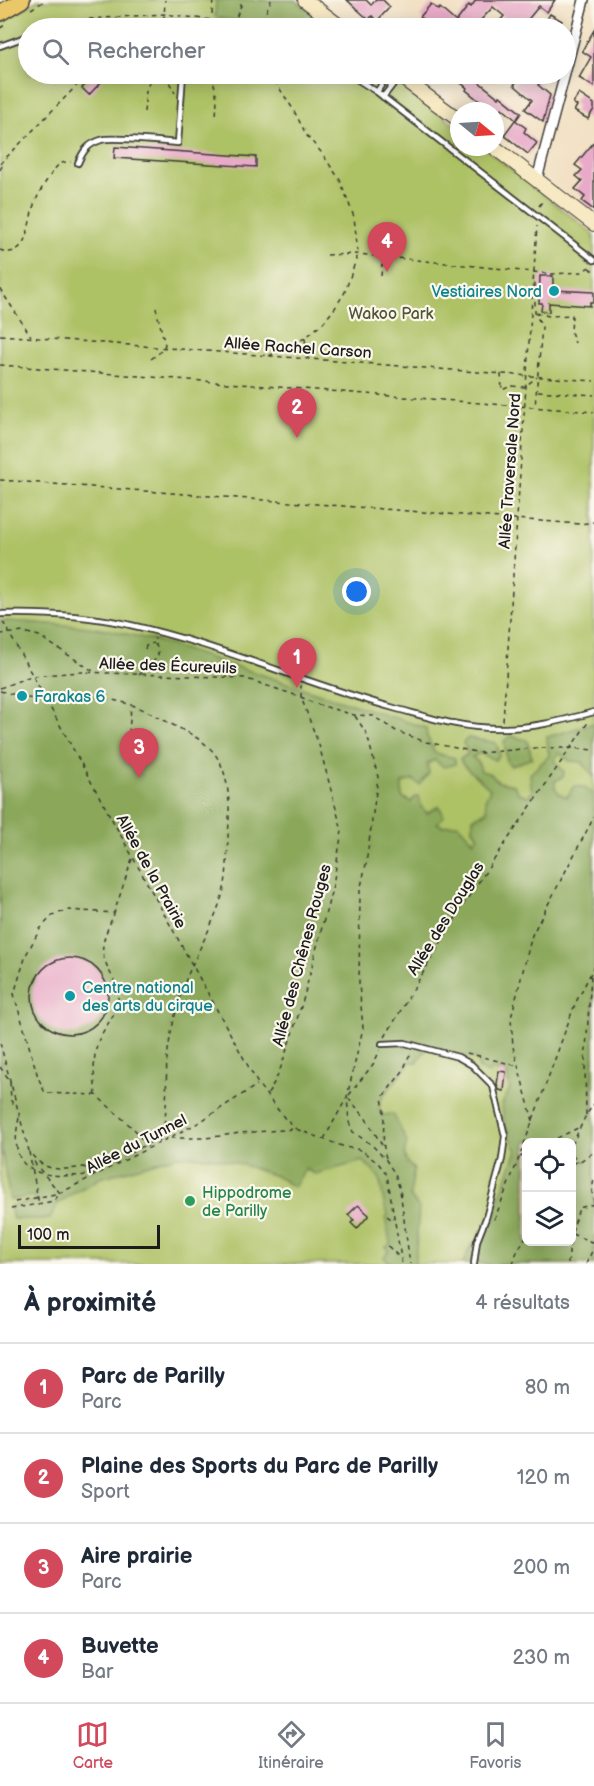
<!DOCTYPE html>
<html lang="fr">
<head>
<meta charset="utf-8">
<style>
	:root { --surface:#fff; --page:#f6f6f7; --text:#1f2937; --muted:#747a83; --line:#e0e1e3; --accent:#d1495b }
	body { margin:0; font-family:"Balsamiq Sans",sans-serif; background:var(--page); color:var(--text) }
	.controls { position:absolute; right:18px; bottom:18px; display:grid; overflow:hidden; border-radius:9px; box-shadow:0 3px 15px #0003 }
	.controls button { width:54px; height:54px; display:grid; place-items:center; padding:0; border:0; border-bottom:2px solid var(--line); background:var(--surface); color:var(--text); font:30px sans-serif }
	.compass { position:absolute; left:450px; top:102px; width:54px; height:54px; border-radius:50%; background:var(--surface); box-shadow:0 3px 15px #0003; rotate:108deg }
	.scale { position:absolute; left:18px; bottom:15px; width:142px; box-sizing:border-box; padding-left:6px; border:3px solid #1c1c1c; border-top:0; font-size:16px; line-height:21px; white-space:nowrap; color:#1c1c1c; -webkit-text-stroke:4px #fbf7ec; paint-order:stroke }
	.you { position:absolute; left:357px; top:592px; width:21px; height:21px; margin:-15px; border:4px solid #fff; border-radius:50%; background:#1a73e8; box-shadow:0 0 0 9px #1a73e833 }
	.badge { display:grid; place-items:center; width:39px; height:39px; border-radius:50%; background:var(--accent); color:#fff; font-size:20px; font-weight:700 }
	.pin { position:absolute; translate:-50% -50px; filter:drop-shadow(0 2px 3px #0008) }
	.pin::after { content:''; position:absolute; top:32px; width:21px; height:18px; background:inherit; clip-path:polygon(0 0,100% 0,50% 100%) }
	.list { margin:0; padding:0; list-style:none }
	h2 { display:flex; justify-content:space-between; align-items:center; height:78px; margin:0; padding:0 24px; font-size:26px }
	h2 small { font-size:20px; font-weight:400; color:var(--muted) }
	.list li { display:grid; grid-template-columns:39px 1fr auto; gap:18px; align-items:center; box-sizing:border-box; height:90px; padding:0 24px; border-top:2px solid var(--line) }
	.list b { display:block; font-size:22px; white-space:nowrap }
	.list p { margin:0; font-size:20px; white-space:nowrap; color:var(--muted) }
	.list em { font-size:20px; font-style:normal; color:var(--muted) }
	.icon { flex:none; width:33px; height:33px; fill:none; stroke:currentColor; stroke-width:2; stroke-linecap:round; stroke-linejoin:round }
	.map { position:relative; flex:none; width:594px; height:1264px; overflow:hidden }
	.search { position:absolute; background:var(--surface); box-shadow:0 3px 15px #0003; left:18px; right:18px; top:18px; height:66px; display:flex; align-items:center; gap:15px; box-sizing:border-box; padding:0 21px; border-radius:33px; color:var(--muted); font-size:22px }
	.sheet { height:438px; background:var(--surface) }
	nav { display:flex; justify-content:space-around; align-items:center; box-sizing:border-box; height:84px; border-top:2px solid var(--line); background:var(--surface); font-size:16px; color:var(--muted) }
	nav a { display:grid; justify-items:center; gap:3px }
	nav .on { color:var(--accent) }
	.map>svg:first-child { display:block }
</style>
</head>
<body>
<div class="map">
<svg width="594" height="1264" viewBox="0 0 594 1264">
	<rect width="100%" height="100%" fill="#fbf7ec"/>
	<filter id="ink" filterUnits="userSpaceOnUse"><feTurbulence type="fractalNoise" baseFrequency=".0167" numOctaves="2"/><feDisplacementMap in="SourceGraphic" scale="12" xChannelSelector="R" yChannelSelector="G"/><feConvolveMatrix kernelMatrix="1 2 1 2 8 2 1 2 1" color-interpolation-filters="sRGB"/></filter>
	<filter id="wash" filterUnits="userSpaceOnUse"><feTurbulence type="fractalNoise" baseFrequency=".008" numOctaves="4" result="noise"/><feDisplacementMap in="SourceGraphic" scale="24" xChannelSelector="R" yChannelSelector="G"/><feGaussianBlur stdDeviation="1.35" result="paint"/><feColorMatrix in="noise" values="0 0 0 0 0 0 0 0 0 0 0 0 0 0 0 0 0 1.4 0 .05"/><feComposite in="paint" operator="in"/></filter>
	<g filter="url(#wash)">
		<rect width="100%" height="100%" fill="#f2e1c5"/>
		<path fill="#adc165" stroke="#646e40" stroke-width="1.5" fill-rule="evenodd" d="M 38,0 L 296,0 L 332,28 L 28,28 L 28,74 L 390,74 L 459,128 L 459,147 L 483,147 L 594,234 L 594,1264 L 0,1264 L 0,23 ZM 526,1142 L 572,1142 L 572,1242 L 526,1242 Z"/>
		<path fill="#8aa75a" stroke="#53623b" stroke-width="1.5" fill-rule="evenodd" d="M 216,0 L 296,0 L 332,28 L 270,28 L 215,17 Z
			M 6,621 L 79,626 L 110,630 L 157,641 L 426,728 L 427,736 L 435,753 L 455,758 L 455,764 L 444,767 L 434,760 L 427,764 L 429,773 L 420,785 L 413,780 L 402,783 L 402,797 L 411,802 L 415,797 L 419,796 L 421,807 L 427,813 L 439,806 L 444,816 L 437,823 L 442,826 L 458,824 L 474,841 L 478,836 L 473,829 L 473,818 L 487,811 L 485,800 L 490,789 L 463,765 L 460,759 L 468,754 L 463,743 L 468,738 L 496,743 L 500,755 L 495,760 L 480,753 L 472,757 L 478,762 L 481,771 L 491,774 L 498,782 L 514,785 L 518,793 L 528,796 L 532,792 L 530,774 L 549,756 L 547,737 L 594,723 L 594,777 L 582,762 L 570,761 L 559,753 L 554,760 L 564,772 L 563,777 L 555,781 L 555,788 L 560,794 L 567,797 L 574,786 L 584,787 L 594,795 L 594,1264 L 463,1264 L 471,1245 L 484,1237 L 517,1151 L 504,1124 L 502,1104 L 510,1089 L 506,1072 L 491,1070 L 490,1074 L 479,1069 L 477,1059 L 428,1047 L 417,1062 L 410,1062 L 382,1098 L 379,1109 L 382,1115 L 393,1114 L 407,1142 C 403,1154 403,1161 414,1169 L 410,1196 L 419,1208 L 415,1264 L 390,1264 L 384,1257 L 389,1250 L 386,1247 L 390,1244 L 386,1219 L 388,1214 L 385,1208 L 379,1177 L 363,1161 L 315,1174 L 305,1169 L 294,1187 L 276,1176 L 237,1163 L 210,1157 L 177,1156 L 100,1178 L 70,1195 L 57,1205 L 50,1219 L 13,1219 L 10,1206 L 36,1201 L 35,1196 L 10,1200 L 0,1142 L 0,622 ZM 526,1142 L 572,1142 L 572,1242 L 526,1242 Z
			M 511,736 L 527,740 L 532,758 L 511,766 L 507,761 L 504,741 Z"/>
		<g id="blocks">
			<path fill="#e8aac8" d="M 347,0 L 366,0 L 371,5 L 376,0 L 383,0 L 390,7 L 377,21 L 372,16 L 369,20 Z
				M 476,0 L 555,0 L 547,12 L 539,6 L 521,28 L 494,28 L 504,16 L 493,7 L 480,21 L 490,28 L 431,28 L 422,21 L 424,20 L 420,17 L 431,4 L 438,10 L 440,8 L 456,22 L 469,5 L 471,7 Z
				M 550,14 L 562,21 L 557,28 L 542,28 Z
				M 594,30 L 594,87 L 579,78 L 591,57 L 582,51 Z
				M 461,74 L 469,74 L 499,98 L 500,96 L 521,113 L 516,120 L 502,108 L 500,111 L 480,111 L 484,105 L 466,90 L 467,88 L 456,79 Z
				M 508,74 L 547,74 L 538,85 L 550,95 L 543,122 L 525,109 L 532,100 L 514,85 L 517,81 Z
				M 94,76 L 101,82 L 89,95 L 82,88 Z
				M 579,94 L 594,104 L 594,109 L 588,119 L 574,111 L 577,106 L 573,103 Z
				M 515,120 L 526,128 L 524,132 L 537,143 L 528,154 L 504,135 Z
				M 594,142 L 594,210 L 582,201 L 585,197 L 575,189 L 582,181 L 576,176 L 582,170 L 575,165 Z
				M 115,147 L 256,157 L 256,167 L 114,158 Z
				M 540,276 L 553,276 L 553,290 L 594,292 L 594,302 L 590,302 L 590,306 L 549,303 L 549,312 L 541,311 L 542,303 L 539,303 Z
				M32 996a38 38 0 1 1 76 0a38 38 0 1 1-76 0Z
				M 499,1071 L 506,1072 L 504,1091 L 499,1090 L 497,1084 Z
				M 358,1205 L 369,1215 L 357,1229 L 351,1223 L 354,1220 L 348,1215 Z"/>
		</g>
	</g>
	<g filter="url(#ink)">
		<use href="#blocks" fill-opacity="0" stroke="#3c3a35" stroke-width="1.5"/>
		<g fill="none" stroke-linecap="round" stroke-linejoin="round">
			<g stroke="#3c3a35" stroke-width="8">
				<path id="lane" d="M 66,28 L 137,25 L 205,28
					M 0,46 L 28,36
					M 349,74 L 377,92 L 594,260
					M 377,92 L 388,74
					M 383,97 L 398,78
					M 78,163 C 83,151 88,144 101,140 C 112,136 163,142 178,143 L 183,74
					M 0,614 C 43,613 84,615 126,624 C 218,644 304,683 394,708 C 428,717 460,728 496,728 C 530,729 561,721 594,712
					M 382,1044 L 405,1043 L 458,1057 L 472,1065 L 493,1086 L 505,1136 L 502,1159 L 486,1218 L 477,1241 L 474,1264"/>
			</g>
			<g stroke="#3c3a35" stroke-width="12">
				<path id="street" d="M 566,70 L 584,0
					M 537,179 L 565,74"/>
			</g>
			<g stroke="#3c3a35" stroke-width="16">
				<path id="secondary" d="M 305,0 L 342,28
					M 397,74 L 459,120
					M 494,147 L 594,224"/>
			</g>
			<g stroke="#3c3a35" stroke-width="18">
				<path id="primary" d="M 0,13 L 22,0"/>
			</g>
			<path stroke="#3c3a35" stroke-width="1.5" stroke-dasharray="4.5 4.5" stroke-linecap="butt" d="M 31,9 L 46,0
				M 212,14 L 213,0
				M 89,19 L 165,14 L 234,23 L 243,0
				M 164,20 L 165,0
				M 0,28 L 7,24
				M 41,28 L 61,24
				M 259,28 L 271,0
				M 144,74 L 169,82 L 175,93
				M 212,74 L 217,98 L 216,118
				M 144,112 L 146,91 L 152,74
				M 0,164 L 88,74
				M 0,170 L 4,162
				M 539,206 L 544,199
				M 0,250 C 28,261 28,222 34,205 C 38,195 43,185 50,176 C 56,167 59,161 71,162
				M 327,255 L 358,254 L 552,274 L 582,272 L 589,267
				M 589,268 L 594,271
				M 381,276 L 382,265 L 387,265 L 387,258
				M 535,283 L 535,313 L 542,327 L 535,407
				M 0,289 L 31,336
				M 536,313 L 549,316 L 572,315 L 571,332 L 575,343
				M 0,335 L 594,381
				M 305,339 L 308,358
				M 269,356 L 305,338 L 323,323 L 335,308 L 345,292 L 358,254 L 354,217 L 340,180 L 321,152 L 307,136 L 293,109 L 270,74
				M 151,359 L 159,353 L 165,345 L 156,308
				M 0,365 L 594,412
				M 501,374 L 502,390 L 511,386 L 524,387 L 537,377
				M 538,391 L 594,395
				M 0,480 L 580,524 L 594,522
				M 3,622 L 258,1084 L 286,1120 L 296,1129
				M 0,634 L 24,632 L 39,636 L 93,671
				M 145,649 L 146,646 L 153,643
				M 139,675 L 157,658 L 159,650 L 154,643 L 155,638
				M 0,688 L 31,676 L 81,672 L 244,678 L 301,697 L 313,703 L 354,715 L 373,716 L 396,731 L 426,742 L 481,753 L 532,748 L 571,748 L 594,750
				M 0,691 L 45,702
				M 42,694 C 71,695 104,696 132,705 C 146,710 160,718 173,725 C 187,732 204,740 214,753 C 231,774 230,811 228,837 C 227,856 228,878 222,896 C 211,932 189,964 179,1000 C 174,1019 169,1039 167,1059 C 165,1087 170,1117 158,1144
				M 355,716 L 367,734 L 378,777 L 366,864 L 360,891 L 359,984 L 363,1028 L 347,1097 L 349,1122 L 353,1132 L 372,1145 L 386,1160 L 395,1174 L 400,1190 L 410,1264
				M 503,721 L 537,226
				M 127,760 L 131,706
				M 132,859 L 114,913 L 67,910 L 52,916 L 40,929 L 26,955 L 14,994 L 38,1077 L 45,1093 L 96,1095 L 135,1130 L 149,1149
				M 385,1037 L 465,902 L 589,721
				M 0,1043 L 29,1151 C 44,1173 61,1170 84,1167 L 95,1175
				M 467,1053 L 518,1066
				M 0,1067 L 8,1078
				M 10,1082 L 11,1101 L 15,1105
				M 268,1094 L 279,1073 L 302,1004 L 333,885 L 342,831 L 319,745 L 301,697 L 301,685
				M 96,1095 C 94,1077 92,1056 99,1040 C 105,1025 117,1015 118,998 C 118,982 106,969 103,954 C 101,941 109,926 114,914
				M 349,1095 L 374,1063 L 380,1050
				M 348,1098 L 365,1117 L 382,1145
				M 586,1115 L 585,1064 L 591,976
				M 19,1118 C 5,1180 47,1177 94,1175
				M 533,1121 L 513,1047 L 511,1018 L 532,935 L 594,817
				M 171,1138 L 206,1138 L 240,1133 L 296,1129 L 345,1147 L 361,1150 L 379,1164 L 387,1175 L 402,1264
				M 324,1139 L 346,1099
				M 549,1142 L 580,1127
				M 572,1145 L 586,1115 L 594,1104
				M 29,1152 L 39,1204
				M 572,1154 L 579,1162
				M 520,1157 L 526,1154
				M 386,1158 C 380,1137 387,1121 382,1098 L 403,1071 L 409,1056 L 412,1054
				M 572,1163 L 579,1162 L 594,1152
				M 95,1175 L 98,1167 C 121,1158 141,1149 161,1135
				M 15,1202 L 60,1193 L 198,1123 L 257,1085
				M 594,1203 L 592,1192 L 594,1178
				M 11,1209 L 54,1201 L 60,1193 L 36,1165 L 32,1158
				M 387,1216 L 394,1221
				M 494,1220 L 519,1158 L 575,1004 L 594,967
				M 572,1232 L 579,1208 L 594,1204
				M 572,1234 L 594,1243
				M 388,1246 L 400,1258
				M 513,1264 L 516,1254 L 526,1236
				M 568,1264 L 570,1242
				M 586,1264 L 594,1247"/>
			<use href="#lane" stroke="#fff" stroke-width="4.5"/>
			<use href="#street" stroke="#fff" stroke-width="9"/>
			<use href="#secondary" stroke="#f7e9c3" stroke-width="14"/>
			<use href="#primary" stroke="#eac769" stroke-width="15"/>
		</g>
	</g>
	<g fill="#0f9aa8" stroke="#fbf7ec" stroke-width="2">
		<circle cx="554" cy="291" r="6"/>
		<circle cx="22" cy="696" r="6"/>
		<circle cx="70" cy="996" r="6"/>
	</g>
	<circle fill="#2e9e5b" stroke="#fbf7ec" stroke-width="2" cx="190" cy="1201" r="6"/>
	<g text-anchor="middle" stroke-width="4.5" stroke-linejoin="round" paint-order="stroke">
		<g font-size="16" fill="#0d838f" stroke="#fbf7ec" text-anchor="start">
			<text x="542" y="297" text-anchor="end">Vestiaires Nord</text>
			<text x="34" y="702">Farakas 6</text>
			<text x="82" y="993">Centre national<tspan x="82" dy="18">des arts du cirque</tspan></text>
		</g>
		<g font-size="16" fill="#4f5636" stroke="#fbf7ec">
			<text x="391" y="319">Wakoo Park</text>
		</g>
		<g font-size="16" fill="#1c1c1c" stroke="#fbf7ec">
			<text transform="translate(298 347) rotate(4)" y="6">Allée Rachel Carson</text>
			<text transform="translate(509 471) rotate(-86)" y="6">Allée Traversale Nord</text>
			<text transform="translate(168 665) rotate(2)" y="6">Allée des Écureuils</text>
			<text transform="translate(152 871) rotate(61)" y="6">Allée de la Prairie</text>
			<text transform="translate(445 918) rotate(-58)" y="6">Allée des Douglas</text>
			<text transform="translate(301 955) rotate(-75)" y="6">Allée des Chênes Rouges</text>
			<text transform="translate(136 1143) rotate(-27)" y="6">Allée du Tunnel</text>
		</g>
		<g font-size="16" fill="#27864d" stroke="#fbf7ec" text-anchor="start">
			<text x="202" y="1198">Hippodrome<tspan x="202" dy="18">de Parilly</tspan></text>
		</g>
	</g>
</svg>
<div class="controls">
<button><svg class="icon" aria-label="locate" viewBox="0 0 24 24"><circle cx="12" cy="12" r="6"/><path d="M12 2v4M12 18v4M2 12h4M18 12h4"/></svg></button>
<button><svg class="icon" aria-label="layers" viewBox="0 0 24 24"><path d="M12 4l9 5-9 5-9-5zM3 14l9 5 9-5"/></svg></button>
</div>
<svg class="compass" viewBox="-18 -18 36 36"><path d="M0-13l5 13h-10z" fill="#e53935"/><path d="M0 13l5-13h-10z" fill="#747a83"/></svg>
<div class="scale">100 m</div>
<div class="you"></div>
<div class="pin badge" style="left:297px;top:688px">1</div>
<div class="pin badge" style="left:297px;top:438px">2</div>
<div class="pin badge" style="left:139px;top:778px">3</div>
<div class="pin badge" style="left:387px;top:272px">4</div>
<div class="search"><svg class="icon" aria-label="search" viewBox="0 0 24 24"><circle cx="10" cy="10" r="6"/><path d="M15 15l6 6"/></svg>Rechercher</div>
</div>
<section class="sheet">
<h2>À proximité<small>4 résultats</small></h2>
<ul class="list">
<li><span class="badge">1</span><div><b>Parc de Parilly</b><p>Parc</p></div><em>80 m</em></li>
<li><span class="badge">2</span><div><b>Plaine des Sports du Parc de Parilly</b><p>Sport</p></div><em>120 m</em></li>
<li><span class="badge">3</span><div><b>Aire prairie</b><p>Parc</p></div><em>200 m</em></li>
<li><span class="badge">4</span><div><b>Buvette</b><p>Bar</p></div><em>230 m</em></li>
</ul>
</section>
<nav>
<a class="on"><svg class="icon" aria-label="map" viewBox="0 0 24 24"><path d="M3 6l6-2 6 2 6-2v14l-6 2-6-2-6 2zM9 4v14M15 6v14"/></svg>Carte</a>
<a><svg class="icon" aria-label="directions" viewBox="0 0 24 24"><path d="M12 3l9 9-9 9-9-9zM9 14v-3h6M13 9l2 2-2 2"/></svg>Itinéraire</a>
<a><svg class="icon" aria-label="saved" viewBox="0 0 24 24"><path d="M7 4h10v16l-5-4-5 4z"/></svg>Favoris</a>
</nav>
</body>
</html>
